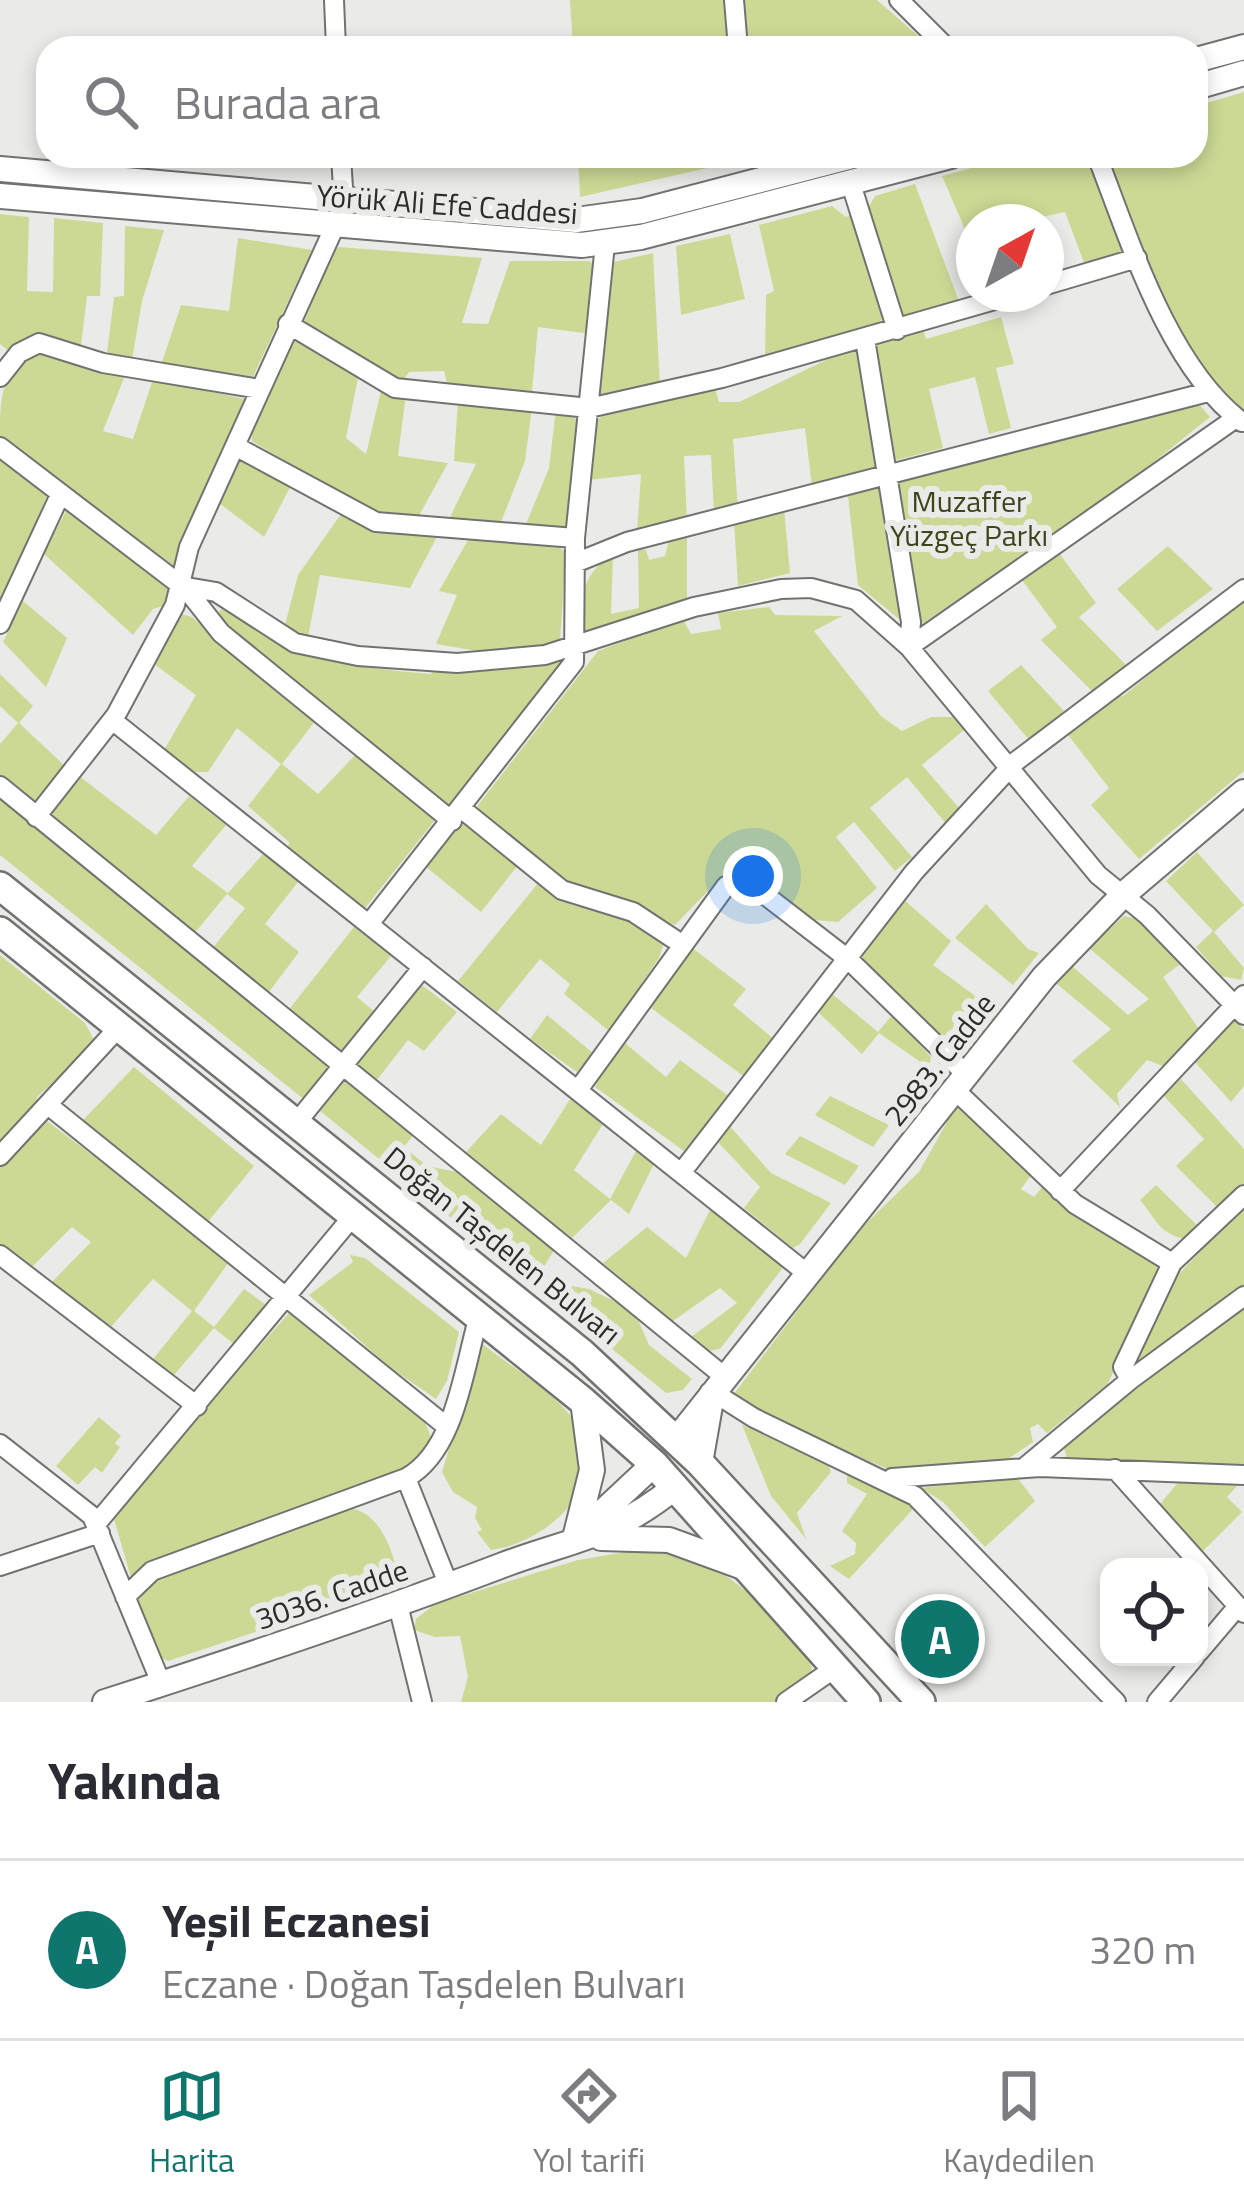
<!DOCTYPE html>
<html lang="tr">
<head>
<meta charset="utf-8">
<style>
	:root { --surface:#fff; --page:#f7f7f7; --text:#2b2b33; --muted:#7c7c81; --line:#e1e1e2; --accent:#0f766e }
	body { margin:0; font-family:"Titillium Web",sans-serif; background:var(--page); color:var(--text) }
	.controls { position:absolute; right:36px; bottom:36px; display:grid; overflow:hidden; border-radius:24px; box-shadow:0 6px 18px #0003 }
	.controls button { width:108px; height:108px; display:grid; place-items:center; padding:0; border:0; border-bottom:3px solid var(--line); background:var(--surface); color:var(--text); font:60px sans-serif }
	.compass { position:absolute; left:956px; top:204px; width:108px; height:108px; border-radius:50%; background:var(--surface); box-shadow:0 6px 18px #0003; rotate:40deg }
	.you { position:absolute; left:753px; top:876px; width:42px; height:42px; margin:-30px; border:9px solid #fff; border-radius:50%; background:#1a73e8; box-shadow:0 0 0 18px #1a73e833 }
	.badge { display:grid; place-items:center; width:78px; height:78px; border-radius:50%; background:var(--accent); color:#fff; font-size:39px; font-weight:700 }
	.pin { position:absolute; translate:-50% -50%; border:6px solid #fff; box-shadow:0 3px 12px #0006 }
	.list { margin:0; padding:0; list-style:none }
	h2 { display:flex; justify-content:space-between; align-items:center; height:156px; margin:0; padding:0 48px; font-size:51px }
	h2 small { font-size:39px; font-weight:400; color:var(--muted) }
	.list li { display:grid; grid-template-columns:78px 1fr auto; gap:36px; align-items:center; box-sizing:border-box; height:180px; padding:0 48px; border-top:3px solid var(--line) }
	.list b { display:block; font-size:45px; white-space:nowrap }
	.list p { margin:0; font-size:39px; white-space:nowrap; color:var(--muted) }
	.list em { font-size:39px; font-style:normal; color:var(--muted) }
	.icon { flex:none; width:66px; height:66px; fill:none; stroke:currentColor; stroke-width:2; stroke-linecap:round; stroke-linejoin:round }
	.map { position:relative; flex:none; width:1244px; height:1702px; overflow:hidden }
	.search { position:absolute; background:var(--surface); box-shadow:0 6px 18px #0003; left:36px; right:36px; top:36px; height:132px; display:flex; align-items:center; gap:30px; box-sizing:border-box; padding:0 42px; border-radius:36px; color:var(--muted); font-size:45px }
	.sheet { height:336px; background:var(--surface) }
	nav { display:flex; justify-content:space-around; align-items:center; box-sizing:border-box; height:168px; border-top:3px solid var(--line); background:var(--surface); font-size:33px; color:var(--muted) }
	nav a { display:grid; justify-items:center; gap:6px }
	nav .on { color:var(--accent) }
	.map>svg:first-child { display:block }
</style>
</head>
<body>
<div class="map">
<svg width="1244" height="1702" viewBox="0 0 1244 1702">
	<rect width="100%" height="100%" fill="#eaebe8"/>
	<path fill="#ccd995" d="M 570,0 L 727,0 L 732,48 L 573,48 Z
		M 741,0 L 877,0 L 932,48 L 745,48 Z
		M 1244,92 L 1244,413 C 1180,360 1132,233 1101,156 L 1196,156 L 1196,106 Z
		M 578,156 L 760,156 L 580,197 Z
		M 1015,156 L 1090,156 L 1126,242 L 1124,256 L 1086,268 L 1065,212 L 1042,217 L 1043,222 L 974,222 L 974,250 L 942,176 Z
		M 915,184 L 960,304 L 907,319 L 901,314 L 868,208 L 875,196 Z
		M 832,206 L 846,217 L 853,214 L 887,315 L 876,325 L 765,357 L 766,295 L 774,291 L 759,225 Z
		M 0,214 L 29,217 L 27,291 L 53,292 L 54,218 L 103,223 L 100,296 L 87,296 L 81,345 L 46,337 L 11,353 L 0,344 Z
		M 125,226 L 164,230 L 142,301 L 132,360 L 107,353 L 114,297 L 124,296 Z
		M 730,234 L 745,299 L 681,315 L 676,246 Z
		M 238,238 L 312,250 L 252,379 L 161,365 L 181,305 L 229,311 Z
		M 339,247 L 482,258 L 462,323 L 488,324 L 510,261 L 589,261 L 597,267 L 591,334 L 538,327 L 532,391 L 447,383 L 444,371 L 409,372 L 403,381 L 392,379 L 304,322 L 329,256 Z
		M 653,253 L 660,386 L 600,394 L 614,262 Z
		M 1001,317 L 1014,364 L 996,368 L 1011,428 L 989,434 L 975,377 L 929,389 L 943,448 L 893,461 L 875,343 L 923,329 L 926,339 Z
		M 300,339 L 358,378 L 346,438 L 366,454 L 381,391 L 406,394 L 398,456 L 448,463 L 416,521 L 378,516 L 252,441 L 252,429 L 290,344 Z
		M 853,347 L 860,349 L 880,461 L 876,468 L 812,487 L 805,428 L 733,439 L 738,510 L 714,515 L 711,455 L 684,456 L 687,521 L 637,533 L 641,474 L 589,480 L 595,424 L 605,412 L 715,389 L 719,402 L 739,402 Z
		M 50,351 L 126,373 L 103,431 L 133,439 L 153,379 L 244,399 L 177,568 L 0,439 C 0,396 0,361 50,351 Z
		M 458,399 L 532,407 L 525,461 L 501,522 L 448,521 L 476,464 L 454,461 Z
		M 1198,403 L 1210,417 L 1129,482 L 919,626 L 895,479 Z
		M 556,409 L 580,421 L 570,530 L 566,532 L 526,524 L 549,468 Z
		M 242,454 L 293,482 L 264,537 L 219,503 Z
		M 0,456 L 48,493 L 0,606 Z
		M 883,483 L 904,618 L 900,620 L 858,585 L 847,488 Z
		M 67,509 L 168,587 L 167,605 L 153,609 L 133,635 L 44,554 Z
		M 784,509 L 790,573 L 738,586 L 734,521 Z
		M 341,514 L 382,530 L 438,535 L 410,588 L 320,575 L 308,637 L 285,625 L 298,575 Z
		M 687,535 L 687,600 L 583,635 C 579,601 581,573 613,555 L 611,614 L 639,608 L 638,549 L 646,550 L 649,560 L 665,556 L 669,539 Z
		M 469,538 L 552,541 L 566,553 L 560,641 L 495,654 L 436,644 L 457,595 L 439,591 Z
		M 1168,546 L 1213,589 L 1157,631 L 1117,589 Z
		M 1056,549 L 1096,603 L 1079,617 L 1128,667 L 1092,691 L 1041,640 L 1057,627 L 1019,576 Z
		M 1244,597 L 1244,771 L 1139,859 L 1091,805 L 1109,788 L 1068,735 L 1118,693 L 1122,697 Z
		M 23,601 L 67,638 L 46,687 L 3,642 Z
		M 226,607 C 302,659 340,666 431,674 L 435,665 L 564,662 L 453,804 L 445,805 L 220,623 L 219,611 Z
		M 769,607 L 775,615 L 842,616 L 814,631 L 881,716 L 902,731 L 931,717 L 953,717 L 964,730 L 922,765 L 959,808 L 947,825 L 907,777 L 870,808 L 912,857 L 895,871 L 854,822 L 836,837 L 877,888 L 838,922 L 815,920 L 744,867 L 733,865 L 675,925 L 574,889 L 478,812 L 478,805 L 598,651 L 683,619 L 691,634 L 721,629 L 718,613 Z
		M 182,614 L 192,617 L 316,720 L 282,764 L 318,794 L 358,752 L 439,815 L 365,908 L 353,908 L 284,851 L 290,843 L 248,806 L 281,764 L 237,728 L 208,772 L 188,772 L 164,750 L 196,695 L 150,661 Z
		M 1021,665 L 1064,711 L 1029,740 L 988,691 Z
		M 0,674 L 33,706 L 19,723 L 64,765 L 35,801 L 28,801 L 0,775 L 0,744 L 18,723 L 0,706 Z
		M 79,776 L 156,835 L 189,796 L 226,825 L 192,866 L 228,893 L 263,854 L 298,882 L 265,924 L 299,952 L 266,996 L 211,950 L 245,908 L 227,894 L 193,935 L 49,815 Z
		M 0,795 L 332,1069 L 306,1101 L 0,855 Z
		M 462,823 L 518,865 L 481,912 L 425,866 Z
		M 1197,852 L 1244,905 L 1214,932 L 1244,968 L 1241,980 L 1221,976 L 1196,947 L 1213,931 L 1166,881 Z
		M 539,882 L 572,905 L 624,915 L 665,939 L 659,958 L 609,1031 L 564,994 L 570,984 L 540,959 L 497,1012 L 458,981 Z
		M 903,899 L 951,941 L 933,965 L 997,1012 L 969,1049 L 944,1039 L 862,958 Z
		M 986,904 L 1028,949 L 1039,953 L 1013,985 L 955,938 Z
		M 1124,916 L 1138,919 L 1182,963 L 1163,977 L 1201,1032 L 1163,1066 L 1147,1060 L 1117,1094 L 1120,1107 L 1072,1061 L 1111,1029 L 1057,984 L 1072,966 L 1128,1015 L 1149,999 L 1089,948 Z
		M 354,927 L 391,956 L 357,997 L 376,1013 L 339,1054 L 287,1012 Z
		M 691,947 L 746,989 L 733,1005 L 775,1040 L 746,1078 L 647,1005 Z
		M 0,955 L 85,1023 L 96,1044 L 37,1097 L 36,1106 L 0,1147 Z
		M 418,982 L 457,1012 L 424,1051 L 408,1040 L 376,1081 L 356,1063 Z
		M 831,993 L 878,1032 L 893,1014 L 931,1057 L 929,1068 L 879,1033 L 862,1054 L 817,1011 Z
		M 547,1015 L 593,1053 L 577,1072 L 530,1039 Z
		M 1234,1020 L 1244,1030 L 1244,1086 L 1231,1102 L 1195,1062 Z
		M 620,1039 L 666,1077 L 680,1060 L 730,1097 L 684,1151 L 595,1087 Z
		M 134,1067 L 254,1166 L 206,1224 L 83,1120 Z
		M 345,1078 L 414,1134 L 404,1147 L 427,1166 L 462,1173 L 555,1249 L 543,1268 L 555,1283 L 589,1289 L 625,1306 L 636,1315 L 649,1345 L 692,1379 L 683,1390 L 666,1393 L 319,1110 Z
		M 1181,1079 L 1244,1149 L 1244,1186 L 1219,1209 L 1176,1166 L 1204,1139 L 1163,1095 Z
		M 830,1096 L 889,1125 L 873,1147 L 815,1115 Z
		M 570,1099 L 603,1124 L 574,1170 L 610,1199 L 636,1151 L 654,1164 L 629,1214 L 611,1200 L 572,1238 L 465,1153 L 501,1114 L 541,1145 Z
		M 956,1106 L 1032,1174 L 1021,1189 L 1034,1197 L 1044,1185 L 1161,1266 L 1161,1274 L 1107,1385 L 1047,1433 L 1038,1424 L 1030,1428 L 1033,1442 L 1005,1461 L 890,1470 L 777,1421 L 733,1395 L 859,1230 L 919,1172 Z
		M 43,1118 L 231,1259 L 194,1311 L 214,1327 L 244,1289 L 265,1304 L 235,1345 L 214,1328 L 174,1375 L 153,1359 L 192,1311 L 153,1279 L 110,1328 L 49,1285 L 91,1242 L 72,1227 L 29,1270 L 0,1248 L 0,1165 Z
		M 728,1124 L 771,1173 L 831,1203 L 800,1244 L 793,1248 L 744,1208 L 760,1187 L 716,1140 Z
		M 800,1136 L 859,1166 L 845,1185 L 785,1154 Z
		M 1156,1185 L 1200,1228 L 1186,1239 C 1159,1235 1155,1217 1140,1200 Z
		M 1244,1205 L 1244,1286 L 1142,1366 L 1132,1367 L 1176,1277 Z
		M 711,1208 L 785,1265 L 720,1349 L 709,1351 L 691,1337 L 737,1303 L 720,1288 L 673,1321 L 603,1263 L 647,1227 L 686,1258 Z
		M 350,1255 L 365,1258 L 459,1332 L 447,1381 L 436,1399 L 388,1366 L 309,1295 L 353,1262 Z
		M 1244,1304 L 1244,1465 L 1067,1458 L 1063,1445 L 1087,1423 Z
		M 290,1312 L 421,1417 C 433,1435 436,1447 422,1465 L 131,1578 L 112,1512 Z
		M 481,1343 C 510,1366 552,1390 574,1420 C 618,1479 550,1542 491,1550 L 477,1532 L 482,1530 L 475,1518 L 477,1507 L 453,1492 L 442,1472 Z
		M 99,1417 L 121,1436 L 115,1443 L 120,1447 L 102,1473 L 95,1467 L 78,1485 L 56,1466 Z
		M 742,1425 L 828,1464 L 831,1472 L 797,1513 L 806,1539 L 771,1496 Z
		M 847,1472 L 914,1508 L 849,1579 L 830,1566 L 855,1554 L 856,1543 L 842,1531 L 867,1494 L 847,1483 Z
		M 1017,1477 L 1035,1501 L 985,1547 L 943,1502 L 921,1488 Z
		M 1180,1480 L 1238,1485 L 1227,1497 L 1242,1512 L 1202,1552 L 1160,1504 Z
		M 353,1509 C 382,1514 396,1558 399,1584 L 168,1661 L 156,1655 L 135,1594 L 155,1578 Z
		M 638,1550 C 653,1551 672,1549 686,1554 C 726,1568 798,1629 812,1668 L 809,1678 L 775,1702 L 461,1702 L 468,1677 L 460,1636 L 435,1637 L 414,1630 L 416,1619 L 435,1604 L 578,1560 Z"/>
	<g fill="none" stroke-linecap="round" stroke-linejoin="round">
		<g stroke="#727370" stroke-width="22">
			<path id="minor" d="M 334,0 L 336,48
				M 734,0 L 738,48
				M 899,0 L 947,48
				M 341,156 L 344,204
				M 1097,156 C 1130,241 1168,366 1242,422
				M 851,184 L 897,330
				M 1046,285 L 1137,258
				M 288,324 L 395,388 L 589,408 L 722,378 L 1016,294
				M 865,339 L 911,622 L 909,647
				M 0,377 L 19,353 L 39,343 L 103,363 L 260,389
				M 235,446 L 376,522 L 575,538
				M 0,447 L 187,590 L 221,633 L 452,821
				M 575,563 L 627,542 L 1208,392
				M 181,586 L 216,592 L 295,643 L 358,656 L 457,663 L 545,655 L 694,607 L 781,589 L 811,588 L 856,600 L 909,647 L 1098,875 L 1147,915 L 1244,1015
				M 0,624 L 60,495
				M 909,647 L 1236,418
				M 112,720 L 809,1275
				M 0,786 L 726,1378
				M 462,809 L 562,890 L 633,912 L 683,945
				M 36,817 L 116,715 L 175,605 L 189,547 L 334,228
				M 369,924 L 574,662 L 575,538 L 605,244
				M 578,1090 L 726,886 L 747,881 L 848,959 L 967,1075
				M 955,1090 L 1075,1204 L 1172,1263
				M 48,1105 L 446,1426
				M 297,1122 L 423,967
				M 0,1156 L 120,1026
				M 681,1173 L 914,872 L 1015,762 L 1244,589
				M 1060,1191 L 1244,995
				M 0,1255 L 197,1406
				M 1130,1380 L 1244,1296
				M 713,1392 L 754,1418 L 915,1496 L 1116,1702
				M 0,1444 L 92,1516 L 161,1683
				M 1025,1467 L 1130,1380 L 1123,1367 L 1172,1263 L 1244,1195
				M 1115,1469 L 1244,1613
				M 406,1478 L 449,1586
				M 892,1478 L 1040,1467 L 1244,1475
				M 97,1523 L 353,1216
				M 0,1566 L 100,1533
				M 125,1597 L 152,1571 L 406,1478 C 456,1451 464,1366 479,1316
				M 398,1605 L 422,1702
				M 1199,1652 L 1238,1606
				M 786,1702 L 835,1668
				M 1157,1702 L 1195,1657"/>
		</g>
		<g stroke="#727370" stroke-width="28">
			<path id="tertiary" d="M 1196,60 L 1244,47
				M 1196,87 L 1244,73
				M 0,169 L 576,220 L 642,211 L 853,156
				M 0,196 L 582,245 L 641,237 L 951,156
				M 676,1440 L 1044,977 L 1123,895 L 1244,792
				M 700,1463 L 712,1394
				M 577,1536 L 654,1464
				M 575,1538 L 592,1470 L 583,1401
				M 601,1538 L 669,1540 L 743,1567
				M 105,1702 C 239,1659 372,1615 503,1565 C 573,1539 614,1537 675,1487"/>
		</g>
		<g stroke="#727370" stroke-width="32">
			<path id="secondary" d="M 0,886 L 582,1353 L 700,1463 L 921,1702
				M 0,931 L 583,1401 L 654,1464 L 866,1702"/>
		</g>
		<use href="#minor" stroke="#fff" stroke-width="18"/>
		<use href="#tertiary" stroke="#fff" stroke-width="24"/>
		<use href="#secondary" stroke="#fff" stroke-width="27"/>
	</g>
	<g text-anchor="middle" stroke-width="12" stroke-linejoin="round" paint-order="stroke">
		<g font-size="30" fill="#2c2c2b" stroke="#eaebe8">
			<text transform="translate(447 205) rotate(4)" y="10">Yörük Ali Efe Caddesi</text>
			<text transform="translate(940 1060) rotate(-52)" y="10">2983. Cadde</text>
			<text transform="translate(502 1246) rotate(39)" y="10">Doğan Taşdelen Bulvarı</text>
			<text transform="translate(332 1595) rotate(-19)" y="10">3036. Cadde</text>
		</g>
		<g font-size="30" fill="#3e451d" stroke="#eaebe8">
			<text x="969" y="512">Muzaffer<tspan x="969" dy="34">Yüzgeç Parkı</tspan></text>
		</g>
	</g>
</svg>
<div class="controls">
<button><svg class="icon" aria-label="locate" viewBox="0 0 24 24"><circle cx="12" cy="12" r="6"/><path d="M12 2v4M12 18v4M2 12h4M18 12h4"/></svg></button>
</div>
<svg class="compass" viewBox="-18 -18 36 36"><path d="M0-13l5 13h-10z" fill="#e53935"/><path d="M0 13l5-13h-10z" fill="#7c7c81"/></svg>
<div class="you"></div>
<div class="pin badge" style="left:940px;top:1639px">A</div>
<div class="search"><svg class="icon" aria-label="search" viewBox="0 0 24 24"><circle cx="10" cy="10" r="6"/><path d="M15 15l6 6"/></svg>Burada ara</div>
</div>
<section class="sheet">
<h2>Yakında<small></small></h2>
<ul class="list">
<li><span class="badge">A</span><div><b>Yeşil Eczanesi</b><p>Eczane · Doğan Taşdelen Bulvarı</p></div><em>320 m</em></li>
</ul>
</section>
<nav>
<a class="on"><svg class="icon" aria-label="map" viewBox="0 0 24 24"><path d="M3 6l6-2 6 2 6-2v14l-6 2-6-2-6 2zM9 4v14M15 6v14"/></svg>Harita</a>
<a><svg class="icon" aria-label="directions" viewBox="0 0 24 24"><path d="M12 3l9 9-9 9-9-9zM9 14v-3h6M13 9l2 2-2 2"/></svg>Yol tarifi</a>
<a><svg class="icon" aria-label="saved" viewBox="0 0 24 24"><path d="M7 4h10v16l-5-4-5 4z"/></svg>Kaydedilen</a>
</nav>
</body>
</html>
